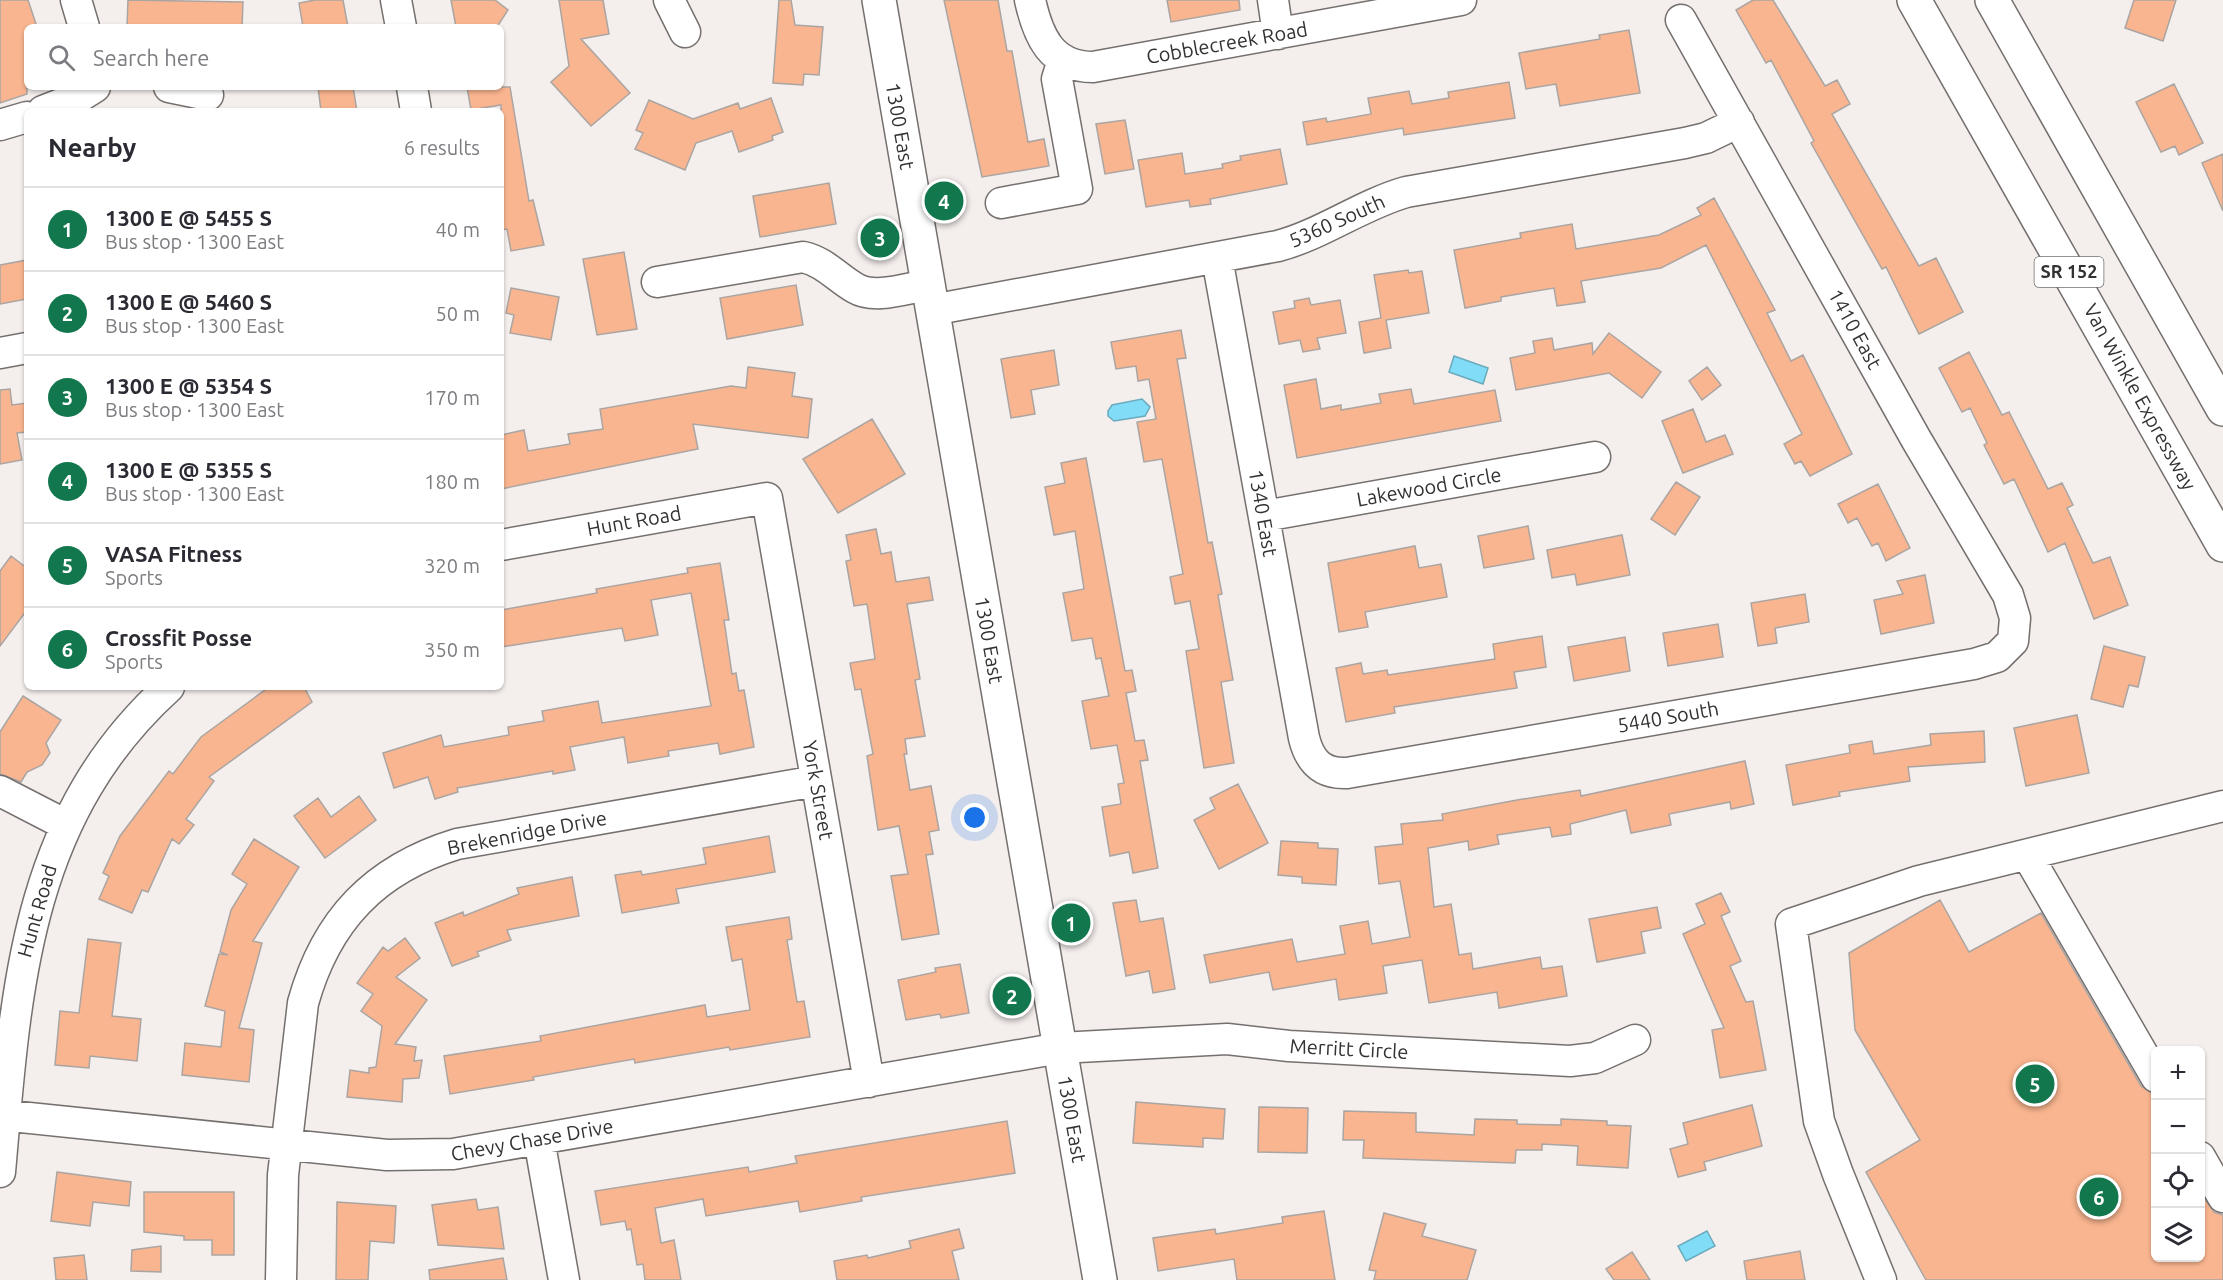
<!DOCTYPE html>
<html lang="en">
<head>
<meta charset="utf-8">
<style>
	:root { --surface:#fff; --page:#f7f7f7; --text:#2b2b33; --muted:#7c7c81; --line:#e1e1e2; --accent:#13774e }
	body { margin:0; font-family:Ubuntu,sans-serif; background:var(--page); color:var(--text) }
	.controls { position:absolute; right:18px; bottom:18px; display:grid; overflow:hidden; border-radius:9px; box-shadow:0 2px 4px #0004 }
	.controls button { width:54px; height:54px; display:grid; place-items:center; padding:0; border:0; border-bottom:2px solid var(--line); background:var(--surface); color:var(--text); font:30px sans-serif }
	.you { position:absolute; left:975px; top:818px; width:21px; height:21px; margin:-15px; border:4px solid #fff; border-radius:50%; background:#1a73e8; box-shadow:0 0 0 9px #1a73e833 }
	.badge { display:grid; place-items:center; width:39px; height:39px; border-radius:50%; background:var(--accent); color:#fff; font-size:20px; font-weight:700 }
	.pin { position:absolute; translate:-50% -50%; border:3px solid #fff; box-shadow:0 2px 6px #0006 }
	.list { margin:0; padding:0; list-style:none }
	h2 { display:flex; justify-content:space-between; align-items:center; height:78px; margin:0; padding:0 24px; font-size:26px }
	h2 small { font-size:20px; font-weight:400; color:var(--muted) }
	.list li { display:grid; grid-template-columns:39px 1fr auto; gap:18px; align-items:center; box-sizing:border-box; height:84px; padding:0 24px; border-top:2px solid var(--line) }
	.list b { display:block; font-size:22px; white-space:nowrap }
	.list p { margin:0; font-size:20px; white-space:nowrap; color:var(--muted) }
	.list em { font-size:20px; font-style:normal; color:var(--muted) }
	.icon { flex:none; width:33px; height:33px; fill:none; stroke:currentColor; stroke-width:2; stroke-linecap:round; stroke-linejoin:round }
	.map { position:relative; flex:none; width:2223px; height:1280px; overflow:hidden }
	.search { position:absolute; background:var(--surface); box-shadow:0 2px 4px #0004; left:24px; top:24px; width:480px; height:66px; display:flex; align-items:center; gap:15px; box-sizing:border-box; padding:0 21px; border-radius:9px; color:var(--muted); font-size:22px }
	.panel { position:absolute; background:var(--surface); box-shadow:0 2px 4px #0004; left:24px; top:108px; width:480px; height:582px; border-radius:9px }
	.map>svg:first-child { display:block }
</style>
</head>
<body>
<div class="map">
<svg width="2223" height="1280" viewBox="0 0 2223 1280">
	<rect width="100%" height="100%" fill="#f4eeec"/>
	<path fill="#81ddf7" stroke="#6aaabc" stroke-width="1.5" d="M 1454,356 L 1488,368 L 1483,384 L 1449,372 Z
		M 1142,399 L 1150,407 L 1145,416 L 1114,421 L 1108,416 L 1108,411 L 1112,405 Z
		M 1707,1231 L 1715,1246 L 1686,1261 L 1678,1246 Z"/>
	<path fill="#f9b58f" stroke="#aaa5a2" stroke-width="1.5" d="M 0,0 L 28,0 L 37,27 L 27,27 L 27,94 L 0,103 Z
		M 128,0 L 243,2 L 242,27 L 127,27 Z
		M 315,0 L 343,0 L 348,27 L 303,27 L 299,3 Z
		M 451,0 L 495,0 L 508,10 L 497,27 L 456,27 Z
		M 559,0 L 603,0 L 609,34 L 581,39 L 630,93 L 591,126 L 551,82 L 569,66 Z
		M 779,0 L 791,0 L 795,25 L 823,27 L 819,75 L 804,74 L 803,85 L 773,83 Z
		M 944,0 L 998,0 L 1007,51 L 1012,51 L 1028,142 L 1044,139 L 1049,166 L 982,177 Z
		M 1167,0 L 1239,0 L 1240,10 L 1171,22 Z
		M 1753,0 L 1773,0 L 1825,86 L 1837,80 L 1850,104 L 1832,114 L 1919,266 L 1936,258 L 1963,312 L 1919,334 L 1886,267 L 1882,269 L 1811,143 L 1814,141 L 1771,60 L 1766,63 L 1736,10 Z
		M 2134,0 L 2176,0 L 2163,41 L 2125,28 Z
		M 1629,30 L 1640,93 L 1560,106 L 1556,84 L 1526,89 L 1519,53 L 1600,39 L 1599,35 Z
		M 1509,82 L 1515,118 L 1404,135 L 1403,128 L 1307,145 L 1303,122 L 1326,118 L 1327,122 L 1371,114 L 1368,98 L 1409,91 L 1412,104 L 1449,98 L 1448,92 Z
		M 2174,84 L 2203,143 L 2179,155 L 2175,146 L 2161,152 L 2136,102 Z
		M 318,87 L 353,87 L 357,111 L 321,111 Z
		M 467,87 L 510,87 L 529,201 L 533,200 L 544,245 L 511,251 L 507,229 L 501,230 L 501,105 L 471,110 Z
		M 771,98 L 783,132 L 772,136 L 773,140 L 739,152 L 732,131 L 696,143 L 685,170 L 635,149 L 643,133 L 636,130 L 649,100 L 693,119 L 738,103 L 740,109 Z
		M 1125,120 L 1134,169 L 1105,174 L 1096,124 Z
		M 1280,149 L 1287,184 L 1210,199 L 1211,204 L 1190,207 L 1189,200 L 1146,207 L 1138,160 L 1182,153 L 1185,174 L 1223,168 L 1222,164 L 1241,160 L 1240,156 Z
		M 2223,154 L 2223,211 L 2202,163 Z
		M 829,183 L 836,224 L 760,237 L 753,196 Z
		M 1714,198 L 1775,310 L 1767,313 L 1791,361 L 1803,355 L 1852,454 L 1810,476 L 1801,461 L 1795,464 L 1784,444 L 1802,434 L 1706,245 L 1661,268 L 1581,281 L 1585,302 L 1557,306 L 1554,288 L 1501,297 L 1501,301 L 1465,308 L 1454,250 L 1521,238 L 1520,233 L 1572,224 L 1576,249 L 1659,235 L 1701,215 L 1697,208 Z
		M 624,252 L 637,329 L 597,335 L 583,259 Z
		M 27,260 L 27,299 L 0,304 L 0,265 Z
		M 1408,270 L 1409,273 L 1422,271 L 1429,313 L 1386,320 L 1391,348 L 1364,353 L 1359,322 L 1381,318 L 1374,275 Z
		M 796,285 L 803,325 L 727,339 L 720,298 Z
		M 511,288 L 559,297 L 551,340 L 510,333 L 514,315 L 506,313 Z
		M 1309,298 L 1311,305 L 1340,300 L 1346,333 L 1317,338 L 1320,349 L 1303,352 L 1300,340 L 1279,344 L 1273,312 L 1295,308 L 1294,301 Z
		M 1181,330 L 1186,358 L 1177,359 L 1208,543 L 1212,542 L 1222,594 L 1218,595 L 1233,680 L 1221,682 L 1234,763 L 1204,768 L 1186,651 L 1199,649 L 1190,601 L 1175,604 L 1170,577 L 1183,574 L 1162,459 L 1144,462 L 1137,422 L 1156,419 L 1149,379 L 1138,381 L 1136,366 L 1116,369 L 1111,342 Z
		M 1609,333 L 1661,372 L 1642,398 L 1609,373 L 1516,390 L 1510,358 L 1535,353 L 1533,341 L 1552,338 L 1554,350 L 1592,343 L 1593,354 Z
		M 1054,350 L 1059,385 L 1031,390 L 1035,414 L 1011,418 L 1001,359 Z
		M 1969,352 L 2002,415 L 2009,412 L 2048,489 L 2062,483 L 2073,505 L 2067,508 L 2093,563 L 2110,557 L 2128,605 L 2094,619 L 2065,543 L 2048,552 L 2014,479 L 2004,484 L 1984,445 L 1987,443 L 1970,408 L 1962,412 L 1939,368 Z
		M 748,367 L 795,373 L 792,396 L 812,399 L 808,438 L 693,424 L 698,449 L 501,489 L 501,435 L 524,430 L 528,451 L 570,444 L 568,434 L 603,429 L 600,409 L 731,386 L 746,388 Z
		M 1707,367 L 1721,385 L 1702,400 L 1689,381 Z
		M 1316,379 L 1321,409 L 1341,405 L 1341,410 L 1381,403 L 1379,394 L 1411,389 L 1414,404 L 1495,390 L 1501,421 L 1297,458 L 1284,385 Z
		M 10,389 L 12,405 L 27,403 L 27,432 L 17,433 L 22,460 L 0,464 L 0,390 Z
		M 1693,409 L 1706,442 L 1725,435 L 1733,454 L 1683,473 L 1662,421 Z
		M 872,419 L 905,474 L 838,513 L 803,459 Z
		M 1086,458 L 1125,671 L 1132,670 L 1136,691 L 1126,693 L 1135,741 L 1144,740 L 1148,760 L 1140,761 L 1158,868 L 1133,873 L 1129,852 L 1110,856 L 1102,807 L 1121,804 L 1118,784 L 1124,783 L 1117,745 L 1091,749 L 1082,701 L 1109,696 L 1101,658 L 1096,659 L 1092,638 L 1072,641 L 1063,593 L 1084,589 L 1075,531 L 1054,535 L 1045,487 L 1065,483 L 1061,463 Z
		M 1676,482 L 1700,497 L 1675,535 L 1651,519 Z
		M 1878,484 L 1910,548 L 1886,561 L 1878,543 L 1872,546 L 1857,518 L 1848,523 L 1838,504 Z
		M 1528,526 L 1534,559 L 1484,568 L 1478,536 Z
		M 876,529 L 881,554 L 891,552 L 896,582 L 929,577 L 933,600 L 907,604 L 920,679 L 915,680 L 925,736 L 905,739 L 907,754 L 904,754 L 910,790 L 931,786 L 939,830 L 929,832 L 933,854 L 926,855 L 939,934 L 902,940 L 891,876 L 908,874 L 899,826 L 878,830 L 867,756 L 873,754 L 861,689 L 855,690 L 850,663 L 875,659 L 867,604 L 854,606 L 846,561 L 851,560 L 846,535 Z
		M 1622,535 L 1630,575 L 1577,585 L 1575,574 L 1552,578 L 1547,550 Z
		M 1415,546 L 1419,568 L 1441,564 L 1447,597 L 1365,612 L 1368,627 L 1339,632 L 1328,563 Z
		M 11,556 L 27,568 L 27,610 L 0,646 L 0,571 Z
		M 720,563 L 729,620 L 724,620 L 732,674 L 736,673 L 739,691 L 744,690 L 754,747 L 720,754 L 718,743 L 668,751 L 669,756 L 628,763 L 624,737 L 570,747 L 575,770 L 553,774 L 553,771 L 457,788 L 458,792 L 435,799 L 428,777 L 394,788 L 383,753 L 441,735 L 444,747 L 509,735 L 508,727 L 544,721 L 542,711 L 598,701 L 602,723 L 711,706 L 691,593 L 651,600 L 658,635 L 625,641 L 622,628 L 501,647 L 501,610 L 597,593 L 596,589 L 688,573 L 687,568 Z
		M 1925,575 L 1934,623 L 1881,634 L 1874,600 L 1903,594 L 1897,581 Z
		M 1805,594 L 1809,622 L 1775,628 L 1777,643 L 1758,646 L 1751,603 Z
		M 1718,624 L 1723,657 L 1668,666 L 1663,633 Z
		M 1542,636 L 1546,667 L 1514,672 L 1517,688 L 1394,707 L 1395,713 L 1346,722 L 1336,668 L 1361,663 L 1363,674 L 1387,670 L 1388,675 L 1495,659 L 1493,644 Z
		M 1625,637 L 1630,671 L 1574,681 L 1568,647 Z
		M 2104,646 L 2145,657 L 2138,687 L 2129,685 L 2123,707 L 2091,699 Z
		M 269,687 L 304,687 L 312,702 L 209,777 L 214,781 L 186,819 L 194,825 L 179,844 L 172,839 L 148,892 L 142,890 L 132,913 L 99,899 L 109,876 L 103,873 L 120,836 L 169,771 L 173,774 L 201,737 Z
		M 23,696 L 61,720 L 46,743 L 50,753 L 42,765 L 27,772 L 21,782 L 0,774 L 0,732 Z
		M 2077,715 L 2089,773 L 2026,786 L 2014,728 Z
		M 1984,731 L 1985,762 L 1908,767 L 1910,781 L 1839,792 L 1840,796 L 1793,805 L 1786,765 L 1850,753 L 1849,745 L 1872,741 L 1874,754 L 1931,745 L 1930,734 Z
		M 1745,761 L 1754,804 L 1731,809 L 1730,802 L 1669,814 L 1671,825 L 1631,833 L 1626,810 L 1570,824 L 1571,834 L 1552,837 L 1550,827 L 1497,835 L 1499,844 L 1469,850 L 1468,841 L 1428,848 L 1434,907 L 1451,904 L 1459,955 L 1471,953 L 1473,969 L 1540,957 L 1542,969 L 1562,966 L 1567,996 L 1499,1008 L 1497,992 L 1429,1003 L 1422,960 L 1383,966 L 1387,993 L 1339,1000 L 1336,979 L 1273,990 L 1269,972 L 1210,983 L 1204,955 L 1292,939 L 1297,962 L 1345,954 L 1340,926 L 1368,921 L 1372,944 L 1410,937 L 1400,881 L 1379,884 L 1375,847 L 1403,844 L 1401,824 L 1443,820 L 1442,814 L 1517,800 L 1580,790 L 1581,796 Z
		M 1238,784 L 1268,843 L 1219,869 L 1194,820 L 1215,809 L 1210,798 Z
		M 359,796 L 376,820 L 325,858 L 294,816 L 318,798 L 331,817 Z
		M 769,836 L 775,872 L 676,889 L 679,903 L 622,913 L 615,875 L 641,871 L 642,875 L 706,864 L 703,848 Z
		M 254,839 L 299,867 L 253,941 L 262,943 L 239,1028 L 254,1030 L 249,1082 L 182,1075 L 185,1043 L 221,1047 L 225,1011 L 205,1006 L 219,954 L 228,955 L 220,952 L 231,910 L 247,884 L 232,874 Z
		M 1281,841 L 1318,843 L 1318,848 L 1338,849 L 1336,885 L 1302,883 L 1302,877 L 1278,875 Z
		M 572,877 L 579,916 L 507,930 L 511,940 L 477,952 L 479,956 L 452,966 L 435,923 L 463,912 L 464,916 L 519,894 L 517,888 Z
		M 1721,893 L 1730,912 L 1721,916 L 1741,961 L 1730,966 L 1746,1002 L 1753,1001 L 1766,1070 L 1720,1078 L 1712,1030 L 1724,1028 L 1683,934 L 1705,924 L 1696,904 Z
		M 1136,900 L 1140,922 L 1163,918 L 1175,989 L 1153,993 L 1149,971 L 1126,976 L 1113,903 Z
		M 1940,900 L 1969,952 L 2041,913 L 2141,1086 L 2156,1096 L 2156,1257 L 2200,1257 L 2200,1192 L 2214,1212 L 2223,1215 L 2223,1280 L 1926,1280 L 1866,1172 L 1920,1140 L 1855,1030 L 1849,953 Z
		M 1657,907 L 1661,928 L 1641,932 L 1645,953 L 1597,962 L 1589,919 Z
		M 789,917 L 792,939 L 787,940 L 797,1002 L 804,1001 L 810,1037 L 730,1050 L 729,1047 L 635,1063 L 634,1059 L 533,1077 L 534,1080 L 450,1094 L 444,1056 L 541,1041 L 540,1036 L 705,1005 L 707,1017 L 750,1010 L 742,959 L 732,961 L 726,927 Z
		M 405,938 L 420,958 L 396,977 L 427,1000 L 395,1044 L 416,1047 L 414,1061 L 422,1060 L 419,1078 L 403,1079 L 402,1102 L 347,1097 L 350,1070 L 369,1073 L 369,1068 L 376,1067 L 382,1026 L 361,1011 L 373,994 L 357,983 L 383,947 L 388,951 Z
		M 88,939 L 121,943 L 112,1016 L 141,1019 L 137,1061 L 90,1056 L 89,1068 L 55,1065 L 60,1011 L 79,1013 Z
		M 960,964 L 969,1013 L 941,1018 L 940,1014 L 906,1020 L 898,980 L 936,972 L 935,968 Z
		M 1136,1102 L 1225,1109 L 1223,1139 L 1203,1138 L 1203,1147 L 1133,1143 Z
		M 1752,1105 L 1762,1146 L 1704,1162 L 1706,1170 L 1678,1177 L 1670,1149 L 1688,1144 L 1683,1123 Z
		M 1259,1107 L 1308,1108 L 1307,1153 L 1258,1152 Z
		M 1344,1111 L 1416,1113 L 1416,1132 L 1474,1135 L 1475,1119 L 1517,1120 L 1517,1124 L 1561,1125 L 1561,1119 L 1607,1121 L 1607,1125 L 1631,1126 L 1628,1168 L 1577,1165 L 1578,1146 L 1542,1144 L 1542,1150 L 1516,1150 L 1515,1163 L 1363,1158 L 1364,1140 L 1343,1140 Z
		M 1007,1121 L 1015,1173 L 861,1197 L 862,1201 L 800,1212 L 798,1201 L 706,1216 L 703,1199 L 655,1208 L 661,1243 L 674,1240 L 681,1280 L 645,1280 L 643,1264 L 637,1265 L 631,1229 L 627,1230 L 625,1221 L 601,1225 L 595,1191 L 748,1167 L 749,1172 L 797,1163 L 795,1156 Z
		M 57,1172 L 131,1182 L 129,1206 L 93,1202 L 90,1226 L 51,1221 Z
		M 144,1192 L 234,1192 L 234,1255 L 212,1255 L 212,1240 L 184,1240 L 184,1236 L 144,1232 Z
		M 476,1199 L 478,1210 L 498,1207 L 504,1249 L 438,1245 L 432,1205 Z
		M 337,1202 L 396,1206 L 394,1243 L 370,1241 L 368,1280 L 336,1280 Z
		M 1324,1211 L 1335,1280 L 1237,1280 L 1234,1259 L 1158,1271 L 1153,1238 L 1215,1229 L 1216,1234 L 1283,1223 L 1282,1217 Z
		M 1384,1213 L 1426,1224 L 1422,1236 L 1476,1250 L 1467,1280 L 1374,1280 L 1376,1271 L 1369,1270 Z
		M 959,1229 L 964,1248 L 952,1251 L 959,1280 L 837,1280 L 834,1261 L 867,1255 L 868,1258 L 911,1248 L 909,1241 Z
		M 161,1246 L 161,1272 L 131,1271 L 132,1250 Z
		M 1800,1251 L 1805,1280 L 1747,1280 L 1744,1261 Z
		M 1632,1252 L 1650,1280 L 1614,1280 L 1606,1269 Z
		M 84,1255 L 87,1280 L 56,1280 L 54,1258 Z
		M 503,1258 L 507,1280 L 430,1280 L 429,1270 Z"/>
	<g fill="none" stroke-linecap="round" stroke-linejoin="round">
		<g stroke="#75706e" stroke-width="33">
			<path id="minor" d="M 76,0 L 84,27
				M 396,0 L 401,27
				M 669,0 L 685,32
				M 1030,0 C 1038,36 1051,67 1093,67 L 1461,0
				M 1273,0 L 1278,34
				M 169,87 L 208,95
				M 412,87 L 416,111
				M 43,111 L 79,97 L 95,87
				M 0,125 L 27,117
				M 1001,203 L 1077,189 L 1057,79 L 1063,60
				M 1217,258 L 1304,738 C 1310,762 1322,774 1347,773 L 1974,664 L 1997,657 L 2013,641 L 2015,618 L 2008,595 L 1916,439 L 1681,20
				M 657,282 L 803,257 C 825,262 836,277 855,288 C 875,300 907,288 928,285
				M 932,310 L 1278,246 C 1323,234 1361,205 1406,192 L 1685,143 L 1706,138 L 1739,122
				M 0,353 L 27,348
				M 1264,516 L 1595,457
				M 501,545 L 767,498 L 869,1082
				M 0,791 L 66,825
				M 2028,856 L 2156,1077
				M 0,1115 L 387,1155 L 453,1154 L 1060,1048 L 1227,1039 L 1289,1046 L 1570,1061 L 1595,1058 L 1635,1040
				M 539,1139 L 564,1280
				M 2200,1157 L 2223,1197
				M 0,1172 C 16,991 24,818 169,687
				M 281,1280 L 283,1175 L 303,1003 C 326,920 375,869 457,844 L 816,781
				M 1881,1280 L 1838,1174 L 1819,1121 L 1791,924 L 1919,881 L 2223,806"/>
		</g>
		<g stroke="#75706e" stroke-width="36">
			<path id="major" d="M 879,0 L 1100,1280
				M 1914,0 L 2223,545
				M 1992,0 L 2223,409"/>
		</g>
		<use href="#minor" stroke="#fff" stroke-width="30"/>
		<use href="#major" stroke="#fff" stroke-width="33"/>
	</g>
	<g text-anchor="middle" stroke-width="6" stroke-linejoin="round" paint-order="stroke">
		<rect fill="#fff" stroke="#71706f" stroke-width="1.5" x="2034.5" y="257" width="69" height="30" rx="4.5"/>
		<g font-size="18" font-weight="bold" fill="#343231">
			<text x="2069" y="278">SR 152</text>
		</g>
		<g font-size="20" fill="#343231" stroke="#fff">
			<text transform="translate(1227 43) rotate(-10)" y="7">Cobblecreek Road</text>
			<text transform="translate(900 126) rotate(80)" y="7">1300 East</text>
			<text transform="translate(1337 221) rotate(-24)" y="7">5360 South</text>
			<text transform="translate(1855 329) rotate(61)" y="7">1410 East</text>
			<text transform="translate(2140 397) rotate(61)" y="7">Van Winkle Expressway</text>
			<text transform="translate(1429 487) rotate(-10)" y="7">Lakewood Circle</text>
			<text transform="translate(1263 513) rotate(80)" y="7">1340 East</text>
			<text transform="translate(634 521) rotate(-10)" y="7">Hunt Road</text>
			<text transform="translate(989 640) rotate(80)" y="7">1300 East</text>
			<text transform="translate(1668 717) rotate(-10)" y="7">5440 South</text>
			<text transform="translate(818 790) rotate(80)" y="7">York Street</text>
			<text transform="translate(527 833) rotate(-11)" y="7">Brekenridge Drive</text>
			<text transform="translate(37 911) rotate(-74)" y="7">Hunt Road</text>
			<text transform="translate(1349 1049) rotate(3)" y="7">Merritt Circle</text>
			<text transform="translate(1072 1119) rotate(80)" y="7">1300 East</text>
			<text transform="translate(532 1140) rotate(-10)" y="7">Chevy Chase Drive</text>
		</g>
	</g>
</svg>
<div class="controls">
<button>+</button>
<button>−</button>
<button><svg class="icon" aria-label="locate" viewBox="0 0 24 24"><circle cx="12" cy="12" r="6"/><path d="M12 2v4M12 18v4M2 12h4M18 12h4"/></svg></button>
<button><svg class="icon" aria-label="layers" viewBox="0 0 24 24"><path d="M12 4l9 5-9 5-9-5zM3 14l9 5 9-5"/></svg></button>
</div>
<div class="you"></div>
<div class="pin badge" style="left:1071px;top:923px">1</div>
<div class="pin badge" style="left:1012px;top:996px">2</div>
<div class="pin badge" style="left:880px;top:238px">3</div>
<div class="pin badge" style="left:944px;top:201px">4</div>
<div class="pin badge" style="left:2035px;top:1084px">5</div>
<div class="pin badge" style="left:2099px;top:1197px">6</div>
<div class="search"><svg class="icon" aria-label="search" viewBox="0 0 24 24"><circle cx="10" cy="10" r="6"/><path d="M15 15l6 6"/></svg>Search here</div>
<section class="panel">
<h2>Nearby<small>6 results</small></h2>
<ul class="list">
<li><span class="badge">1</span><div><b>1300 E @ 5455 S</b><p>Bus stop · 1300 East</p></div><em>40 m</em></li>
<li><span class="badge">2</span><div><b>1300 E @ 5460 S</b><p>Bus stop · 1300 East</p></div><em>50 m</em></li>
<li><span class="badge">3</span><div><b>1300 E @ 5354 S</b><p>Bus stop · 1300 East</p></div><em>170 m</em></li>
<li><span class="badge">4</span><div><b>1300 E @ 5355 S</b><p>Bus stop · 1300 East</p></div><em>180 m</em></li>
<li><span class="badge">5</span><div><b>VASA Fitness</b><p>Sports</p></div><em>320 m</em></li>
<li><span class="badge">6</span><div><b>Crossfit Posse</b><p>Sports</p></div><em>350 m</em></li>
</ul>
</section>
</div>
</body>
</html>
